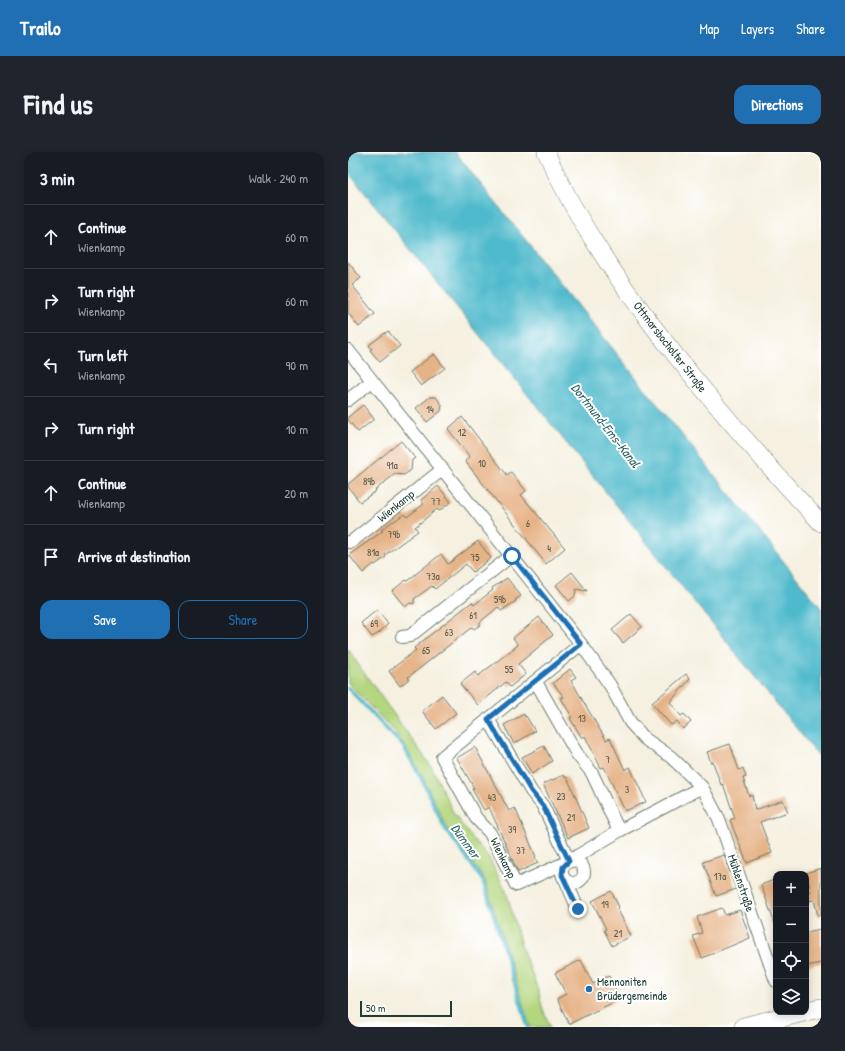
<!DOCTYPE html>
<html lang="en">
<head>
<meta charset="utf-8">
<style>
	:root { --surface:#171b24; --page:#20242c; --text:#f1f3f6; --muted:#9ea1a6; --line:#363941; --accent:#1f6fb2 }
	body { margin:0; font-family:"Patrick Hand",sans-serif; background:var(--page); color:var(--text) }
	.controls { position:absolute; right:12px; bottom:12px; display:grid; overflow:hidden; border-radius:8px; box-shadow:0 2px 10px #0003 }
	.controls button { width:36px; height:36px; display:grid; place-items:center; padding:0; border:0; border-bottom:1px solid var(--line); background:var(--surface); color:var(--text); font:20px sans-serif }
	.scale { position:absolute; left:12px; bottom:10px; width:92px; box-sizing:border-box; padding-left:4px; border:2px solid #1f3d34; border-top:0; font-size:11px; line-height:14px; white-space:nowrap; color:#1f3d34; -webkit-text-stroke:3px #fff; paint-order:stroke }
	.stop { position:absolute; width:12px; height:12px; margin:-9px; border:3px solid #1f6fb2; border-radius:50%; background:#fff }
	.stop.end { background:#1f6fb2; border-color:#fff; box-shadow:0 1px 4px #0008 }
	.list { margin:0; padding:0; list-style:none }
	h2 { display:flex; justify-content:space-between; align-items:center; height:52px; margin:0; padding:0 16px; font-size:17px }
	h2 small { font-size:13px; font-weight:400; color:var(--muted) }
	.list li { display:grid; grid-template-columns:26px 1fr auto; gap:12px; align-items:center; box-sizing:border-box; height:64px; padding:0 16px; border-top:1px solid var(--line) }
	.list b { display:block; font-size:15px; white-space:nowrap }
	.list p { margin:0; font-size:13px; white-space:nowrap; color:var(--muted) }
	.list em { font-size:13px; font-style:normal; color:var(--muted) }
	.actions { display:flex; gap:8px; padding:12px 16px }
	.actions a { flex:1; padding:9px 0; border:1px solid var(--accent); border-radius:12px; text-align:center; font-size:14px; color:var(--accent) }
	.actions .main { background:var(--accent); color:#fff }
	.icon { flex:none; width:22px; height:22px; fill:none; stroke:currentColor; stroke-width:2; stroke-linecap:round; stroke-linejoin:round }
	.map { position:relative; flex:none; width:473px; height:875px; overflow:hidden; border-radius:12px }
	header { display:flex; align-items:center; gap:24px; box-sizing:border-box; height:56px; padding:0 20px; background:var(--accent); color:#fff }
	header strong { font-size:19px }
	nav { display:flex; gap:22px; margin-inline-start:auto; font-size:14px }
	.intro { display:flex; align-items:center; justify-content:space-between; box-sizing:border-box; height:96px; padding:0 24px }
	h1 { margin:0; font-size:28px }
	.button { padding:10px 18px; border-radius:12px; background:var(--accent); color:#fff; font-size:14px; font-weight:700 }
	main { display:flex; gap:24px; padding:0 24px }
	aside { flex:1; background:var(--surface); border-radius:12px; box-shadow:0 2px 10px #0003 }
	.map>svg:first-child { display:block }
</style>
</head>
<body>
<header>
<strong>Trailo</strong>
<nav><a>Map</a><a>Layers</a><a>Share</a></nav>
</header>
<div class="intro"><h1>Find us</h1><a class="button">Directions</a></div>
<main>
<aside>
<h2>3 min<small>Walk · 240 m</small></h2>
<ul class="list">
<li><svg class="icon" aria-label="ahead" viewBox="0 0 24 24"><path d="M12 20V5M6 11l6-6 6 6"/></svg><div><b>Continue</b><p>Wienkamp</p></div><em>60 m</em></li>
<li><svg class="icon" aria-label="right" viewBox="0 0 24 24"><path d="M7 20v-9h11M14 6l5 5-5 5"/></svg><div><b>Turn right</b><p>Wienkamp</p></div><em>60 m</em></li>
<li><svg class="icon" aria-label="left" viewBox="0 0 24 24"><path d="M17 20v-9H6M10 6l-5 5 5 5"/></svg><div><b>Turn left</b><p>Wienkamp</p></div><em>90 m</em></li>
<li><svg class="icon" aria-label="right" viewBox="0 0 24 24"><path d="M7 20v-9h11M14 6l5 5-5 5"/></svg><div><b>Turn right</b></div><em>10 m</em></li>
<li><svg class="icon" aria-label="ahead" viewBox="0 0 24 24"><path d="M12 20V5M6 11l6-6 6 6"/></svg><div><b>Continue</b><p>Wienkamp</p></div><em>20 m</em></li>
<li><svg class="icon" aria-label="arrive" viewBox="0 0 24 24"><path d="M6 21V4h12l-3 4 3 4H6"/></svg><div><b>Arrive at destination</b></div></li>
</ul>
<div class="actions"><a class="main">Save</a><a>Share</a></div>
</aside>
<div class="map">
<svg width="473" height="875" viewBox="0 0 473 875">
	<rect width="100%" height="100%" fill="#fff"/>
	<filter id="ink" filterUnits="userSpaceOnUse"><feTurbulence type="fractalNoise" baseFrequency=".025" numOctaves="2"/><feDisplacementMap in="SourceGraphic" scale="8" xChannelSelector="R" yChannelSelector="G"/><feConvolveMatrix kernelMatrix="1 2 1 2 8 2 1 2 1" color-interpolation-filters="sRGB"/></filter>
	<filter id="wash" filterUnits="userSpaceOnUse"><feTurbulence type="fractalNoise" baseFrequency=".012" numOctaves="4" result="noise"/><feDisplacementMap in="SourceGraphic" scale="16" xChannelSelector="R" yChannelSelector="G"/><feGaussianBlur stdDeviation="0.9" result="paint"/><feColorMatrix in="noise" values="0 0 0 0 0 0 0 0 0 0 0 0 0 0 0 0 0 1.4 0 .05"/><feComposite in="paint" operator="in"/></filter>
	<g filter="url(#wash)">
		<rect width="100%" height="100%" fill="#f5f0df"/>
		<path fill="#b4d67f" stroke="#6a8a5a" d="M 0,497 L 14,518 L 83,614 L 106,662 L 123,685 L 140,704 L 158,739 L 173,794 L 191,840 L 194,855 L 202,875 L 182,875 L 137,728 L 98,674 L 75,625 L 56,593 L 48,581 L 0,531 Z"/>
		<path fill="#4fbacc" stroke="#377c80" d="M 0,0 L 107,0 L 473,456 L 473,607 L 0,20 Z"/>
		<g fill="none" stroke-linecap="round" stroke-linejoin="round">
			<path stroke="#4fbacc" stroke-width="3.5" d="M 0,536 L 55,594 L 73,626 L 96,675 L 135,729 L 180,875"/>
		</g>
		<g id="blocks">
			<path fill="#e6b387" d="M 0,110 L 13,126 L 4,133 L 27,162 L 11,175 L 0,161 Z
				M 40,179 L 52,194 L 32,210 L 22,198 L 24,197 L 21,193 Z
				M 86,202 L 97,216 L 73,234 L 62,220 Z
				M 82,245 L 88,245 L 94,253 L 93,259 L 79,270 L 68,256 Z
				M 15,253 L 26,267 L 10,280 L 0,268 L 0,265 Z
				M 114,265 L 159,323 L 163,320 L 178,339 L 173,343 L 217,396 L 198,412 L 117,309 L 122,305 L 100,277 Z
				M 53,289 L 67,306 L 64,308 L 63,318 L 56,323 L 47,322 L 27,338 L 28,339 L 12,350 L 0,335 L 0,332 Z
				M 90,334 L 103,350 L 91,359 L 89,357 L 67,375 L 70,379 L 37,403 L 38,405 L 27,413 L 26,412 L 15,421 L 1,403 L 35,379 L 33,378 L 45,369 L 45,370 L 56,362 L 59,365 L 76,352 L 73,348 Z
				M 130,389 L 143,406 L 125,420 L 118,412 L 87,437 L 84,434 L 66,447 L 66,452 L 62,451 L 57,455 L 44,439 L 58,428 L 59,429 L 93,402 L 100,412 Z
				M 224,420 L 239,439 L 228,437 L 227,444 L 221,449 L 208,433 Z
				M 159,426 L 173,444 L 167,448 L 168,449 L 153,459 L 150,455 L 132,470 L 132,473 L 126,477 L 124,475 L 67,520 L 60,525 L 61,527 L 52,534 L 41,519 L 68,498 L 66,496 L 101,468 L 124,450 L 126,453 L 145,438 L 144,436 Z
				M 29,458 L 40,472 L 31,481 L 24,485 L 13,471 Z
				M 283,462 L 294,475 L 275,491 L 264,478 Z
				M 191,465 L 205,483 L 170,512 L 178,522 L 162,535 L 158,530 L 130,553 L 112,532 L 127,520 L 130,524 L 170,493 L 165,486 Z
				M 222,517 L 228,525 L 223,528 L 239,556 L 258,588 L 262,586 L 277,618 L 282,615 L 298,650 L 277,659 L 256,615 L 253,616 L 237,584 L 234,586 L 222,566 L 224,565 L 213,546 L 216,545 L 205,531 Z
				M 338,522 L 342,527 L 322,550 L 333,564 L 336,562 L 343,570 L 335,577 L 329,569 L 323,573 L 304,551 Z
				M 94,543 L 108,561 L 88,577 L 74,559 Z
				M 176,562 L 177,565 L 178,564 L 187,579 L 166,592 L 156,573 Z
				M 382,592 L 391,618 L 395,616 L 398,625 L 395,626 L 401,644 L 404,643 L 407,658 L 435,648 L 440,660 L 412,670 L 424,701 L 399,711 L 382,668 L 387,666 L 375,632 L 373,633 L 365,610 L 363,611 L 359,600 Z
				M 196,594 L 204,609 L 184,622 L 174,605 Z
				M 127,595 L 161,659 L 167,656 L 188,705 L 187,706 L 190,711 L 170,720 L 141,655 L 136,658 L 124,637 L 126,636 L 109,606 Z
				M 216,623 L 217,626 L 219,625 L 241,676 L 220,686 L 195,632 Z
				M 376,703 L 388,737 L 368,744 L 355,710 Z
				M 473,716 L 473,763 L 470,764 L 466,748 L 460,749 L 458,741 L 463,739 L 458,721 Z
				M 428,727 L 428,772 L 427,772 L 413,733 Z
				M 263,739 L 271,755 L 269,756 L 283,784 L 264,794 L 256,778 L 258,777 L 244,749 Z
				M 374,756 L 377,763 L 392,758 L 402,786 L 354,806 L 345,784 L 354,781 L 349,765 Z
				M 473,777 L 473,811 L 458,814 L 458,780 Z
				M 233,808 L 245,832 L 261,824 L 272,847 L 221,872 L 209,847 L 218,842 L 207,821 Z"/>
		</g>
	</g>
	<g filter="url(#ink)">
		<use href="#blocks" fill-opacity="0" stroke="#6a7c70" stroke-width="1"/>
		<g fill="none" stroke-linecap="round" stroke-linejoin="round">
			<g stroke="#6a7c70" stroke-width="14">
				<path id="minor" d="M 0,198 L 233,492 L 262,533 L 282,570 L 297,587 L 323,605 L 354,635 L 371,667 L 428,829
					M 0,248 L 24,229
					M 0,390 L 3,390 L 95,317
					M 54,485 L 62,484 L 163,404
					M 233,492 L 94,605 L 128,666 L 142,681 L 168,733 L 221,709 L 271,679 L 354,635
					M 188,530 L 229,602 L 244,621 L 271,679
					M 140,567 L 183,639 L 195,654 L 221,709
					M214 720a11 11 0 1 1 22 0a11 11 0 1 1-22 0Z
					M 217,727 L 230,757"/>
			</g>
			<g stroke="#6a7c70" stroke-width="18">
				<path id="secondary" d="M 198,0 C 231,75 278,140 328,204 C 374,261 422,317 473,371"/>
			</g>
			<g stroke="#6a7c70" stroke-width="20">
				<path id="primary" d="M 458,859 L 473,856
					M 396,875 L 455,860"/>
			</g>
			<use href="#minor" stroke="#fff" stroke-width="12"/>
			<use href="#secondary" stroke="#fff" stroke-width="17"/>
			<use href="#primary" stroke="#fff" stroke-width="19"/>
		</g>
	</g>
	<g fill="none" stroke-linecap="round" stroke-linejoin="round" filter="url(#ink)">
		<path stroke="#1f6fb2" stroke-width="5" d="M 164,404 L 233,492 L 140,567 L 183,639 L 195,654 L 221,709 L 215,715 L 214,723 L 230,757"/>
	</g>
	<circle fill="#1f6fb2" stroke="#fff" stroke-width="1.5" cx="241" cy="837" r="4"/>
	<g text-anchor="middle" stroke-width="4" stroke-linejoin="round" paint-order="stroke">
		<g font-size="10" fill="#515a49">
			<text x="82" y="261">14</text>
			<text x="114" y="284">12</text>
			<text x="134" y="315">10</text>
			<text x="44" y="317">91a</text>
			<text x="21" y="333">89b</text>
			<text x="88" y="353">77</text>
			<text x="180" y="375">6</text>
			<text x="46" y="386">79b</text>
			<text x="201" y="400">4</text>
			<text x="25" y="404">81a</text>
			<text x="127" y="409">75</text>
			<text x="85" y="428">73a</text>
			<text x="152" y="451">59b</text>
			<text x="125" y="467">61</text>
			<text x="26" y="475">69</text>
			<text x="101" y="484">63</text>
			<text x="78" y="502">65</text>
			<text x="161" y="521">55</text>
			<text x="234" y="570">13</text>
			<text x="260" y="611">7</text>
			<text x="279" y="641">3</text>
			<text x="213" y="648">23</text>
			<text x="144" y="649">43</text>
			<text x="223" y="669">21</text>
			<text x="164" y="681">39</text>
			<text x="173" y="702">37</text>
			<text x="372" y="728">17a</text>
			<text x="257" y="756">19</text>
			<text x="270" y="785">21</text>
		</g>
		<g font-size="12" fill="#1f3d34" stroke="#fff">
			<text transform="translate(322 195) rotate(52)" y="4">Ottmarsbocholter Straße</text>
			<text transform="translate(48 354) rotate(-39)" y="4">Wienkamp</text>
			<text transform="translate(155 706) rotate(64)" y="4">Wienkamp</text>
			<text transform="translate(393 731) rotate(71)" y="4">Mühlenstraße</text>
		</g>
		<g font-size="12" fill="#1f3d34" stroke="#fff" text-anchor="start">
			<text x="249" y="834">Mennoniten<tspan x="249" dy="14">Brüdergemeinde</tspan></text>
		</g>
		<g font-size="13" font-style="italic" fill="#2d6262" stroke="#fff">
			<text transform="translate(258 273) rotate(52)" y="5">Dortmund-Ems-Kanal</text>
			<text transform="translate(118 689) rotate(54)" y="5">Dümmer</text>
		</g>
	</g>
</svg>
<div class="controls">
<button>+</button>
<button>−</button>
<button><svg class="icon" aria-label="locate" viewBox="0 0 24 24"><circle cx="12" cy="12" r="6"/><path d="M12 2v4M12 18v4M2 12h4M18 12h4"/></svg></button>
<button><svg class="icon" aria-label="layers" viewBox="0 0 24 24"><path d="M12 4l9 5-9 5-9-5zM3 14l9 5 9-5"/></svg></button>
</div>
<div class="scale">50 m</div>
<div class="stop" style="left:164px;top:404px"></div>
<div class="stop end" style="left:230px;top:757px"></div>
</div>
</main>
</body>
</html>
